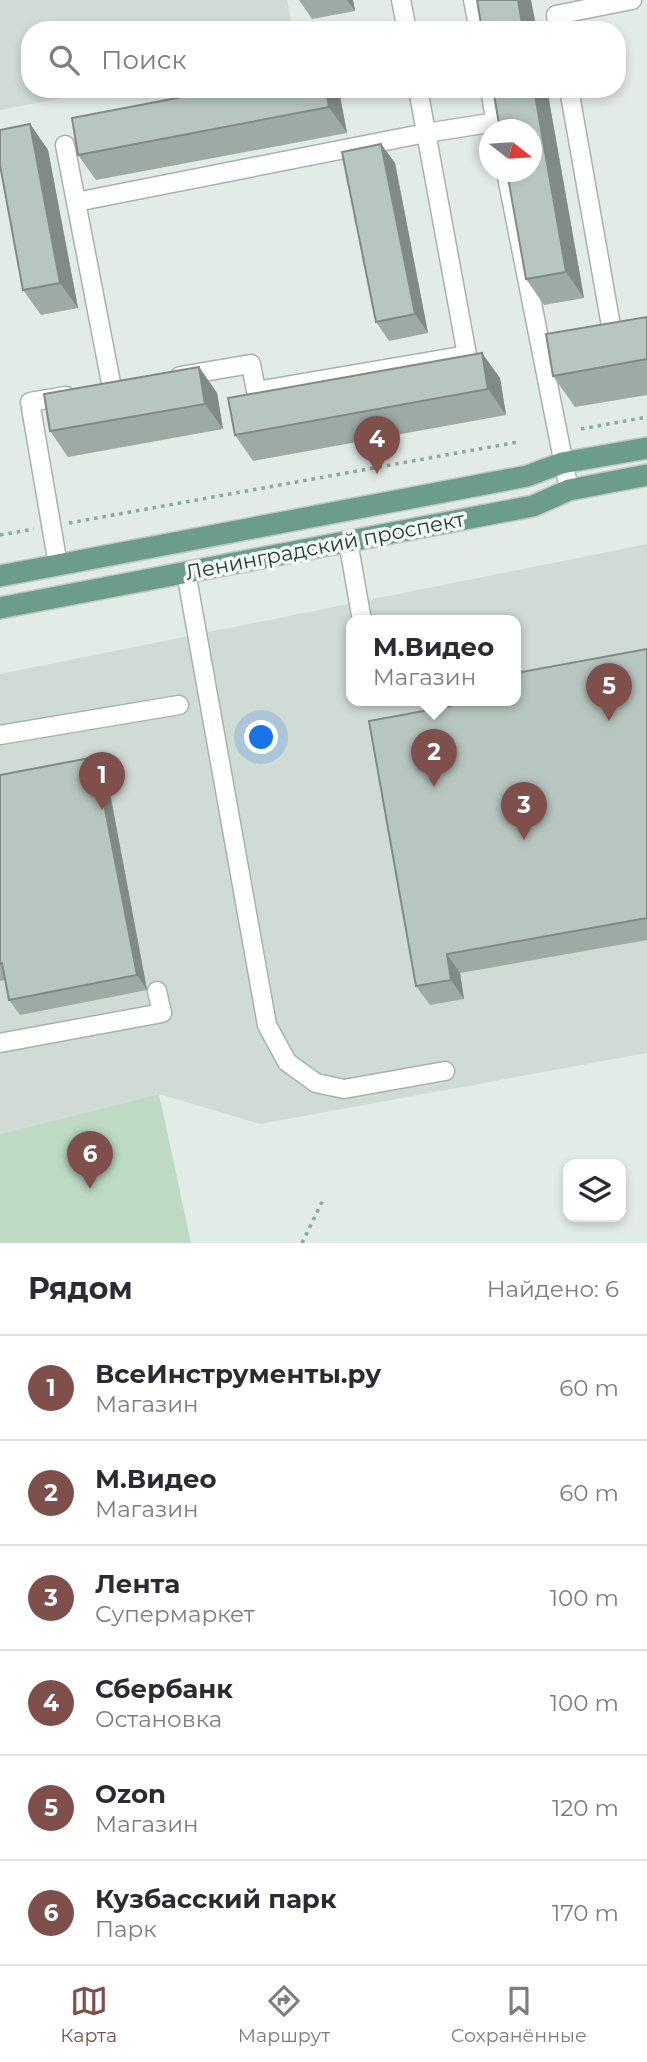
<!DOCTYPE html>
<html lang="ru">
<head>
<meta charset="utf-8">
<style>
	:root { --surface:#fff; --page:#f7f7f7; --text:#2b2b33; --muted:#7c7c81; --line:#e1e1e2; --accent:#7f4f4b }
	body { margin:0; font-family:Montserrat,sans-serif; background:var(--page); color:var(--text) }
	.controls { position:absolute; right:21px; bottom:21px; display:grid; overflow:hidden; border-radius:14px; box-shadow:0 4px 10px #0003 }
	.controls button { width:63px; height:63px; display:grid; place-items:center; padding:0; border:0; border-bottom:2px solid var(--line); background:var(--surface); color:var(--text); font:35px sans-serif }
	.compass { position:absolute; left:479px; top:119px; width:63px; height:63px; border-radius:50%; background:var(--surface); box-shadow:0 4px 10px #0003; rotate:107deg }
	.you { position:absolute; left:262px; top:738px; width:24px; height:24px; margin:-18px; border:5px solid #fff; border-radius:50%; background:#1a73e8; box-shadow:0 0 0 10px #1a73e833 }
	.badge { display:grid; place-items:center; width:46px; height:46px; border-radius:50%; background:var(--accent); color:#fff; font-size:23px; font-weight:700 }
	.pin { position:absolute; translate:-50% -58px; filter:drop-shadow(0 2px 4px #0008) }
	.pin::after { content:''; position:absolute; top:37px; width:24px; height:21px; background:inherit; clip-path:polygon(0 0,100% 0,50% 100%) }
	.popup { position:absolute; left:346px; top:615px; width:175px; height:91px; box-sizing:border-box; display:grid; place-content:center; border-radius:14px; background:var(--surface); filter:drop-shadow(0 2px 5px #0005); font-size:23px; white-space:nowrap; color:var(--muted) }
	.popup b { font-size:26px; color:var(--text) }
	.popup::after { content:''; position:absolute; left:50%; top:100%; margin-left:-14px; border:14px solid transparent; border-top-color:var(--surface) }
	.list { margin:0; padding:0; list-style:none }
	h2 { display:flex; justify-content:space-between; align-items:center; height:91px; margin:0; padding:0 28px; font-size:30px }
	h2 small { font-size:23px; font-weight:400; color:var(--muted) }
	.list li { display:grid; grid-template-columns:46px 1fr auto; gap:21px; align-items:center; box-sizing:border-box; height:105px; padding:0 28px; border-top:2px solid var(--line) }
	.list b { display:block; font-size:26px; white-space:nowrap }
	.list p { margin:0; font-size:23px; white-space:nowrap; color:var(--muted) }
	.list em { font-size:23px; font-style:normal; color:var(--muted) }
	.icon { flex:none; width:38px; height:38px; fill:none; stroke:currentColor; stroke-width:2; stroke-linecap:round; stroke-linejoin:round }
	.map { position:relative; flex:none; width:647px; height:1243px; overflow:hidden }
	.search { position:absolute; background:var(--surface); box-shadow:0 4px 10px #0003; left:21px; right:21px; top:21px; height:77px; display:flex; align-items:center; gap:18px; box-sizing:border-box; padding:0 24px; border-radius:28px; color:var(--muted); font-size:26px }
	.sheet { height:721px; background:var(--surface) }
	nav { display:flex; justify-content:space-around; align-items:center; box-sizing:border-box; height:98px; border-top:2px solid var(--line); background:var(--surface); font-size:19px; color:var(--muted) }
	nav a { display:grid; justify-items:center; gap:4px }
	nav .on { color:var(--accent) }
	.map>svg:first-child { display:block }
</style>
</head>
<body>
<div class="map">
<svg width="647" height="1243" viewBox="0 0 647 1243">
	<rect width="100%" height="100%" fill="#e3ebe7"/>
	<path fill="#d1dbd6" fill-rule="evenodd" d="M 0,0 L 287,0 L 293,30 L 30,30 L 30,89 L 110,89 L 0,110 Z
		M 647,544 L 647,1053 L 260,1124 L 159,1094 L 0,1134 L 0,674 ZM 352,621 L 516,621 L 516,701 L 352,701 Z"/>
	<path fill="#bedac3" d="M 159,1094 L 191,1243 L 0,1243 L 0,1134 Z"/>
	<g fill="none" stroke-linecap="round" stroke-linejoin="round">
		<g stroke="#a6b3ad" stroke-width="21">
			<path id="minor" d="M 401,0 L 407,30
				M 473,0 L 479,30
				M 558,30 L 556,15 L 632,0
				M 490,89 L 497,130
				M 569,89 L 613,337
				M 65,145 L 112,388
				M 506,172 L 569,490
				M 76,202 L 426,133 L 496,122
				M 180,376 L 251,364 L 256,391 L 467,355 L 418,89
				M 348,541 L 362,621
				M 58,565 L 30,402 L 66,396
				M 186,572 L 267,1025 L 287,1062 L 316,1083 L 344,1089 L 445,1071
				M 0,735 L 179,705
				M 0,1043 L 162,1013 L 157,991"/>
		</g>
		<g stroke="#c2c8c6" stroke-width="24">
			<path id="major" d="M 0,576 L 527,476 L 562,463 L 647,448
				M 0,608 L 533,506 L 569,490 L 647,475"/>
		</g>
		<path stroke="#86ac9d" stroke-width="3.5" stroke-dasharray="3.5 5" stroke-linecap="butt" d="M 581,429 L 647,417
			M 69,523 L 518,442
			M 0,535 L 34,529
			M 302,1243 L 323,1200"/>
		<use href="#minor" stroke="#fff" stroke-width="18"/>
		<use href="#major" stroke="#6c9d8c" stroke-width="21"/>
	</g>
	<path fill="#9eaaa5" d="M 299,0 L 353,0 L 355,11 L 312,19 Z
		M 224,89 L 336,89 L 340,96 L 347,133 L 96,180 L 78,155 Z
		M 493,89 L 547,89 L 584,298 L 544,305 L 526,279 Z
		M 30,124 L 48,150 L 78,308 L 41,315 L 23,290 Z
		M 381,144 L 395,163 L 428,333 L 389,341 L 376,322 Z
		M 647,317 L 647,395 L 575,407 L 553,376 Z
		M 199,367 L 217,393 L 223,429 L 68,457 L 50,431 Z
		M 500,378 L 506,415 L 253,461 L 235,435 Z
		M 647,649 L 647,940 L 460,973 L 464,999 L 430,1005 L 416,986 L 451,706 Z
		M 106,772 L 147,990 L 20,1015 L 9,1000 L 5,980 L 0,981 L 0,775 Z"/>
	<path fill="#818b86" d="M 347,0 L 353,0 L 355,11 Z
		M 518,0 L 531,0 L 537,30 L 523,30 Z
		M 326,89 L 336,89 L 340,96 L 347,133 L 329,107 Z
		M 534,89 L 547,89 L 584,298 L 566,272 Z
		M 30,124 L 48,150 L 78,308 L 60,283 Z
		M 381,144 L 395,163 L 428,333 L 415,314 Z
		M 482,353 L 500,378 L 506,415 L 488,389 Z
		M 199,367 L 217,393 L 223,429 L 205,404 Z
		M 95,757 L 106,772 L 147,990 L 137,975 Z
		M 447,954 L 460,973 L 464,999 L 451,980 Z"/>
	<path fill="#b8c6c0" stroke="#818b86" stroke-width="2" d="M 477,0 L 518,0 L 523,30 L 482,30 Z
		M 224,89 L 326,89 L 329,107 L 78,155 L 72,118 Z
		M 493,89 L 534,89 L 566,272 L 526,279 L 507,172 L 531,172 L 531,130 L 500,130 Z
		M 30,124 L 60,283 L 23,290 L 0,165 L 0,130 Z
		M 381,144 L 415,314 L 376,322 L 342,152 Z
		M 647,317 L 647,359 L 553,376 L 546,334 Z
		M 482,353 L 488,389 L 235,435 L 228,398 Z
		M 199,367 L 205,404 L 50,431 L 44,394 Z
		M 647,649 L 647,918 L 447,954 L 451,980 L 416,986 L 369,721 L 451,706 L 450,701 L 516,701 L 516,673 Z
		M 95,757 L 137,975 L 9,1000 L 2,963 L 0,964 L 0,775 Z"/>
	<g text-anchor="middle" stroke-width="7" stroke-linejoin="round" paint-order="stroke">
		<g font-size="21" fill="#243b33" stroke="#f3f8f5">
			<text transform="translate(325 546) rotate(-11)" y="7">Ленинградский проспект</text>
		</g>
	</g>
</svg>
<div class="controls">
<button><svg class="icon" aria-label="layers" viewBox="0 0 24 24"><path d="M12 4l9 5-9 5-9-5zM3 14l9 5 9-5"/></svg></button>
</div>
<svg class="compass" viewBox="-18 -18 36 36"><path d="M0-13l5 13h-10z" fill="#e53935"/><path d="M0 13l5-13h-10z" fill="#7c7c81"/></svg>
<div class="you"></div>
<div class="pin badge" style="left:102px;top:810px">1</div>
<div class="pin badge" style="left:434px;top:787px">2</div>
<div class="popup"><b>М.Видео</b>Магазин</div>
<div class="pin badge" style="left:524px;top:840px">3</div>
<div class="pin badge" style="left:377px;top:474px">4</div>
<div class="pin badge" style="left:609px;top:721px">5</div>
<div class="pin badge" style="left:90px;top:1189px">6</div>
<div class="search"><svg class="icon" aria-label="search" viewBox="0 0 24 24"><circle cx="10" cy="10" r="6"/><path d="M15 15l6 6"/></svg>Поиск</div>
</div>
<section class="sheet">
<h2>Рядом<small>Найдено: 6</small></h2>
<ul class="list">
<li><span class="badge">1</span><div><b>ВсеИнструменты.ру</b><p>Магазин</p></div><em>60 m</em></li>
<li><span class="badge">2</span><div><b>М.Видео</b><p>Магазин</p></div><em>60 m</em></li>
<li><span class="badge">3</span><div><b>Лента</b><p>Супермаркет</p></div><em>100 m</em></li>
<li><span class="badge">4</span><div><b>Сбербанк</b><p>Остановка</p></div><em>100 m</em></li>
<li><span class="badge">5</span><div><b>Ozon</b><p>Магазин</p></div><em>120 m</em></li>
<li><span class="badge">6</span><div><b>Кузбасский парк</b><p>Парк</p></div><em>170 m</em></li>
</ul>
</section>
<nav>
<a class="on"><svg class="icon" aria-label="map" viewBox="0 0 24 24"><path d="M3 6l6-2 6 2 6-2v14l-6 2-6-2-6 2zM9 4v14M15 6v14"/></svg>Карта</a>
<a><svg class="icon" aria-label="directions" viewBox="0 0 24 24"><path d="M12 3l9 9-9 9-9-9zM9 14v-3h6M13 9l2 2-2 2"/></svg>Маршрут</a>
<a><svg class="icon" aria-label="saved" viewBox="0 0 24 24"><path d="M7 4h10v16l-5-4-5 4z"/></svg>Сохранённые</a>
</nav>
</body>
</html>
